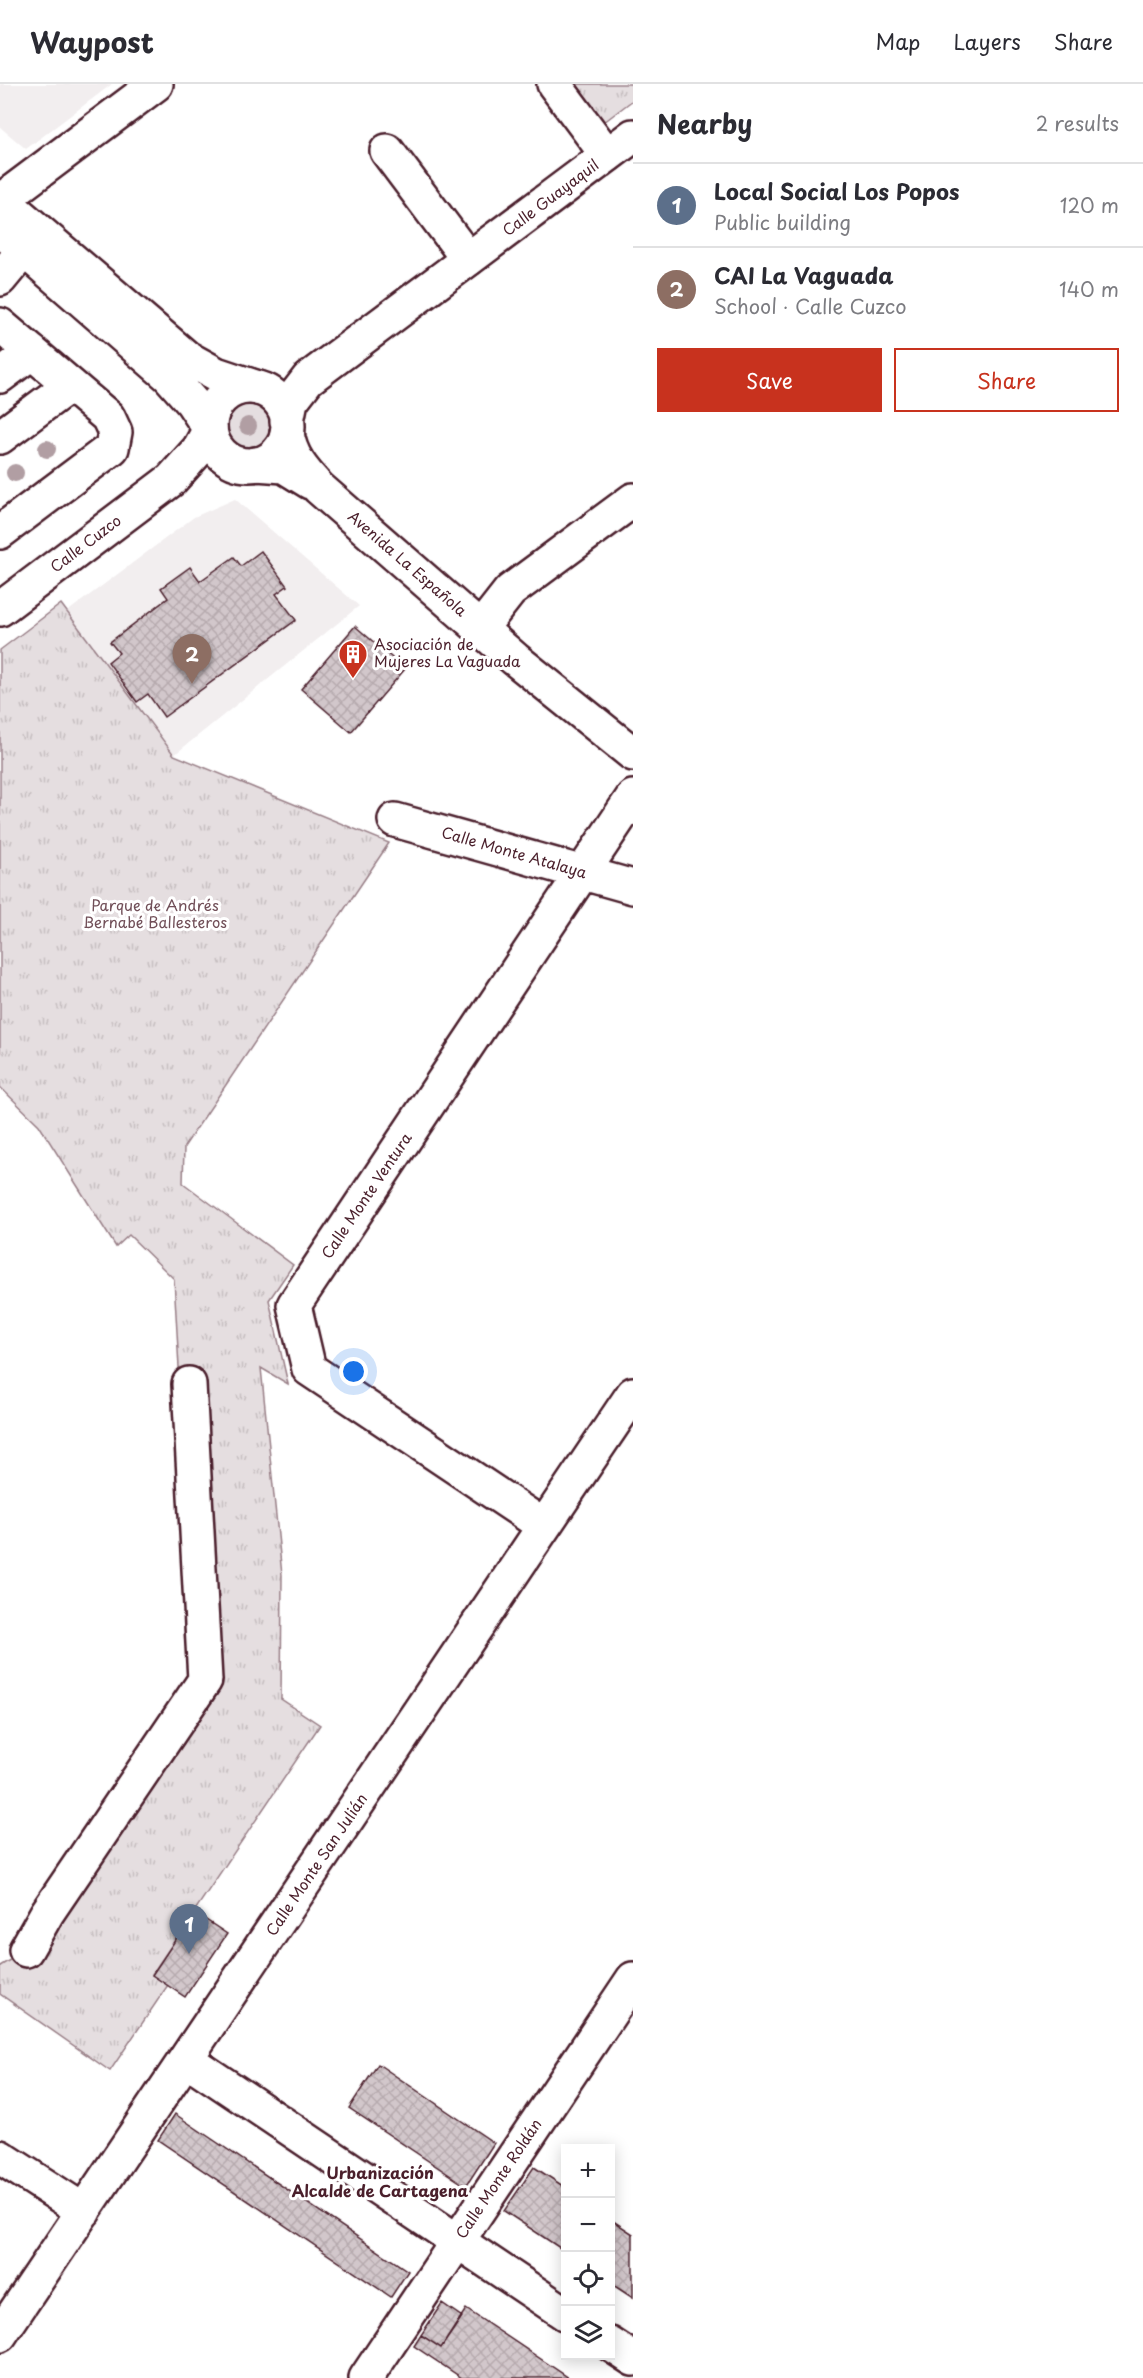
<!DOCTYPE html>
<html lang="en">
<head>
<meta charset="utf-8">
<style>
	:root { --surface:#fff; --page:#f7f7f7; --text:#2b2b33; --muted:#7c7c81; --line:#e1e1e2; --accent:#c8321e }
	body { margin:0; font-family:"Playpen Sans",sans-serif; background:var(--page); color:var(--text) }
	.controls { position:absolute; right:18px; bottom:18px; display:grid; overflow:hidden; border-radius:0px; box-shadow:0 3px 15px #0003 }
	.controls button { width:54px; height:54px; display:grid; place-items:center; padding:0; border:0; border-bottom:2px solid var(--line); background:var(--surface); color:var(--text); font:30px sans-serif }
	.you { position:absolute; left:354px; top:1288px; width:21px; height:21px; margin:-15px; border:4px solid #fff; border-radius:50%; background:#1a73e8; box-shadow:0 0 0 9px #1a73e833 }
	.badge { display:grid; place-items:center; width:39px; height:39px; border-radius:50%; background:var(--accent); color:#fff; font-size:20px; font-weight:700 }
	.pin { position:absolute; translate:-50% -50px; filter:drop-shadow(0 2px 3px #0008) }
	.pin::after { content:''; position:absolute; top:32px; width:21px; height:18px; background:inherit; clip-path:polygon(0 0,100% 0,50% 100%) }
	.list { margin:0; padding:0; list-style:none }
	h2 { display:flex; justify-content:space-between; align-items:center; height:78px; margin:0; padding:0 24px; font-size:26px }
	h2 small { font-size:20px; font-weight:400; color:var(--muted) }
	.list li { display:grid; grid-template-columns:39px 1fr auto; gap:18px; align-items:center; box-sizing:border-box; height:84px; padding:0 24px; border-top:2px solid var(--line) }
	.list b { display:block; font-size:22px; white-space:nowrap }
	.list p { margin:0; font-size:20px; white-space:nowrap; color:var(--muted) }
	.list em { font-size:20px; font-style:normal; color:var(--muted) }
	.actions { display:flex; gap:12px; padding:18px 24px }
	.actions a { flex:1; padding:14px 0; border:2px solid var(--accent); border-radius:0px; text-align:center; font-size:21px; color:var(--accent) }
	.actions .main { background:var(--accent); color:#fff }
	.icon { flex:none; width:33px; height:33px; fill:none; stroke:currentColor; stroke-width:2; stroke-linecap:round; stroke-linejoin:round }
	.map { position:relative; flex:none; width:633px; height:2294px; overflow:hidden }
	header { display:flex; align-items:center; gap:36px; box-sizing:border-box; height:84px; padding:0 30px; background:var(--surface); border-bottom:2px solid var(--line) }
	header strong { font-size:28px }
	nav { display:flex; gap:33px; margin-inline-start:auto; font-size:21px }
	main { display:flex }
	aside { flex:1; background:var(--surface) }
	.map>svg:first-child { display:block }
</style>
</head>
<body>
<header>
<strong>Waypost</strong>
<nav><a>Map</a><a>Layers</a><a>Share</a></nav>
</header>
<main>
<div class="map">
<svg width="633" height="2294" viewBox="0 0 633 2294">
	<defs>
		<pattern id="grass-tufts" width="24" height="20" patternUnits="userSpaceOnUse" patternTransform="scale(1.5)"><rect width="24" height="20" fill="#e5dee0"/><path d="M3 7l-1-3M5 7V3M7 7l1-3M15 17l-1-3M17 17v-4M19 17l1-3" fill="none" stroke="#c6bec0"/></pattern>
		<pattern id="building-cross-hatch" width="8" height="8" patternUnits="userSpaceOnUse" patternTransform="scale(1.5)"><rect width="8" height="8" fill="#d2c7cb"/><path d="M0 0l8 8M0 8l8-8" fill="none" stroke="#b6aaae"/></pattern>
	</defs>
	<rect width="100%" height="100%" fill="#fff"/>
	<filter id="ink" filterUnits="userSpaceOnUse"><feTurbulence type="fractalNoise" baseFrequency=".0167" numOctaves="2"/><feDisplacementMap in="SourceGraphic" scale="12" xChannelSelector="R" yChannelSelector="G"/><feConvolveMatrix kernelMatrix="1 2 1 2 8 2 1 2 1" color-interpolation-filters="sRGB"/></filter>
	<g filter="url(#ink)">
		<path fill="#f2eeef" d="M 0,0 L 112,0 L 26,65 L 0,43 Z
			M 235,415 L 359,522 L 174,671 L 67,528 L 194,433 Z"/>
		<path fill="url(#grass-tufts)" stroke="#987e86" stroke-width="1.5" d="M 555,0 L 633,0 L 633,16 L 591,48 Z
			M 61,520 L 174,671 L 389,759 L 184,1063 L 183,1099 L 293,1181 L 269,1216 L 288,1300 L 261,1284 L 282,1491 L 281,1615 L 320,1641 L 152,1890 L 168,1901 L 110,1987 L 0,1910 L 0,1882 L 26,1866 L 205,1596 L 180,1301 L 174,1195 L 129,1151 L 116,1163 L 39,1041 L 0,1003 L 0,566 Z"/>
		<path fill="#e5dee0" stroke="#987e86" stroke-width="1.5" d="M 234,306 L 269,309 L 277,316 L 283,359 L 245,381 L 234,377 L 216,364 L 215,323 Z"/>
		<path fill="url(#building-cross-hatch)" stroke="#4a1f2b" stroke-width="1.5" d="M 261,467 L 287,502 L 276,510 L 296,536 L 164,633 L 148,610 L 137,618 L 108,578 L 119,569 L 110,558 L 168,514 L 161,504 L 190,483 L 200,497 L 234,473 L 241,482 Z
			M 355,542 L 405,585 L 351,648 L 301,605 Z
			M 194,1828 L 227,1850 L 185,1913 L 152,1891 Z
			M 378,1980 L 494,2059 L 466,2102 L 349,2024 Z
			M 175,2030 L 408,2187 L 391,2213 L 158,2056 Z
			M 534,2083 L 566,2104 L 566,2168 L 504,2127 Z
			M 610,2135 L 633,2150 L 633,2214 L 610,2199 Z
			M 442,2219 L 462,2233 L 441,2264 L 421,2251 Z
			M 466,2225 L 569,2294 L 462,2294 L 414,2262 L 421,2251 L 441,2264 Z"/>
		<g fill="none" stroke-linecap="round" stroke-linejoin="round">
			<g stroke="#4a1f2b" stroke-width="38">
				<path id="minor" d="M 554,0 L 607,71
					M 387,67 L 468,175
					M 0,114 L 187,274 L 216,290 L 258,304
					M 0,117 L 156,0
					M 0,145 L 169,292 L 192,318 L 210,345
					M 0,195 L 24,166
					M 0,241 L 108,333 L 115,348 L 112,364 L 0,448
					M 0,292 L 32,268
					M 287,349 C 290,372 303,387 319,404 L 515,575 L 633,670
					M 0,353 L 70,301
					M 256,380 L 284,382 L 310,398
					M 481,544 L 510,507 L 633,416
					M 395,736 L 633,803
					M 544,1442 L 309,1285 L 294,1221 L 633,713
					M 26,1866 L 47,1829 L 205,1596 L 189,1300
					M 186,1975 L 566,2230
					M 0,2073 L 84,2127
					M 0,2251 L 633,1310
					M 610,2260 L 633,2275
					M 366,2294 L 633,1895"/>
			</g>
			<g stroke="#4a1f2b" stroke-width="38">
				<path id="major" d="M210 342a39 39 0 1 1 78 0a39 39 0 1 1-78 0Z
					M 287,337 L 291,317 L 308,295 L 633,52
					M 0,525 L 171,396 L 199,365 L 210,345"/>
			</g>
			<use href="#minor" stroke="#fff" stroke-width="33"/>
			<use href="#major" stroke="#fff" stroke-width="33"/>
		</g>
		<g fill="#b19ea3">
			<circle cx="248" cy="342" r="9"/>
			<circle cx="47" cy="365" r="9"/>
			<circle cx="15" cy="389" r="9"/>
		</g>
	</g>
	<defs>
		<g id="building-pin" transform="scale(1.5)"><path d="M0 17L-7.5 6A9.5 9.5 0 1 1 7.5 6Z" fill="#c8321e" stroke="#fff"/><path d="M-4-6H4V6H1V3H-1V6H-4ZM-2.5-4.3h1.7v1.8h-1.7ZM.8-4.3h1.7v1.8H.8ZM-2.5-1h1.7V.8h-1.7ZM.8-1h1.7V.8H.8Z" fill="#fff"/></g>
	</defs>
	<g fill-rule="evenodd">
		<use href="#building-pin" x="353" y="570"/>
	</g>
	<g text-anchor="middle" stroke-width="6" stroke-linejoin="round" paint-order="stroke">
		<g font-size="15" fill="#4a1f2b" stroke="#fff">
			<text transform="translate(551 114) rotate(-37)" y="5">Calle Guayaquil</text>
			<text transform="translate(86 460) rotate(-37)" y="5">Calle Cuzco</text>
			<text transform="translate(407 480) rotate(41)" y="5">Avenida La Española</text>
			<text transform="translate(514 769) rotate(16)" y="5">Calle Monte Atalaya</text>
			<text transform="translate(367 1112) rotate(-56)" y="5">Calle Monte Ventura</text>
			<text transform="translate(317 1781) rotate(-56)" y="5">Calle Monte San Julián</text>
			<text transform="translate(499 2095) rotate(-56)" y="5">Calle Monte Roldán</text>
		</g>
		<g font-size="15" fill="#4a1f2b" stroke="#fff" text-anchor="start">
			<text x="374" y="566">Asociación de<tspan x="374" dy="17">Mujeres La Vaguada</tspan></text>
		</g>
		<g font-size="15" fill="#714f58" stroke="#fff">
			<text x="155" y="827">Parque de Andrés<tspan x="155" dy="17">Bernabé Ballesteros</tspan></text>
		</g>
		<g font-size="16" font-weight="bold" fill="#4a1f2b" stroke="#fff">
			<text x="380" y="2095">Urbanización<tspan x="380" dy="18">Alcalde de Cartagena</tspan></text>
		</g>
	</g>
</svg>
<div class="controls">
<button>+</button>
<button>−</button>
<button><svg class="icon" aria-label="locate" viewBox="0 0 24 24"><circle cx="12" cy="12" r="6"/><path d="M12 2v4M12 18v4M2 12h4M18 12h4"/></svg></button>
<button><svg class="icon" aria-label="layers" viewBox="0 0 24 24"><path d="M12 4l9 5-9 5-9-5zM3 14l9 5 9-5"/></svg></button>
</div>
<div class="you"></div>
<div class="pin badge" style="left:189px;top:1870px;background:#5c6f8a">1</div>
<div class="pin badge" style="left:192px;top:600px;background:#8d6e63">2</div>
</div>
<aside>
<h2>Nearby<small>2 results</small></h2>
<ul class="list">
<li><span class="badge" style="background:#5c6f8a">1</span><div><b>Local Social Los Popos</b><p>Public building</p></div><em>120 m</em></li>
<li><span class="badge" style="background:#8d6e63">2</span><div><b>CAI La Vaguada</b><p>School · Calle Cuzco</p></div><em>140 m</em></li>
</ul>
<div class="actions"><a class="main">Save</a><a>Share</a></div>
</aside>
</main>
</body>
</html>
